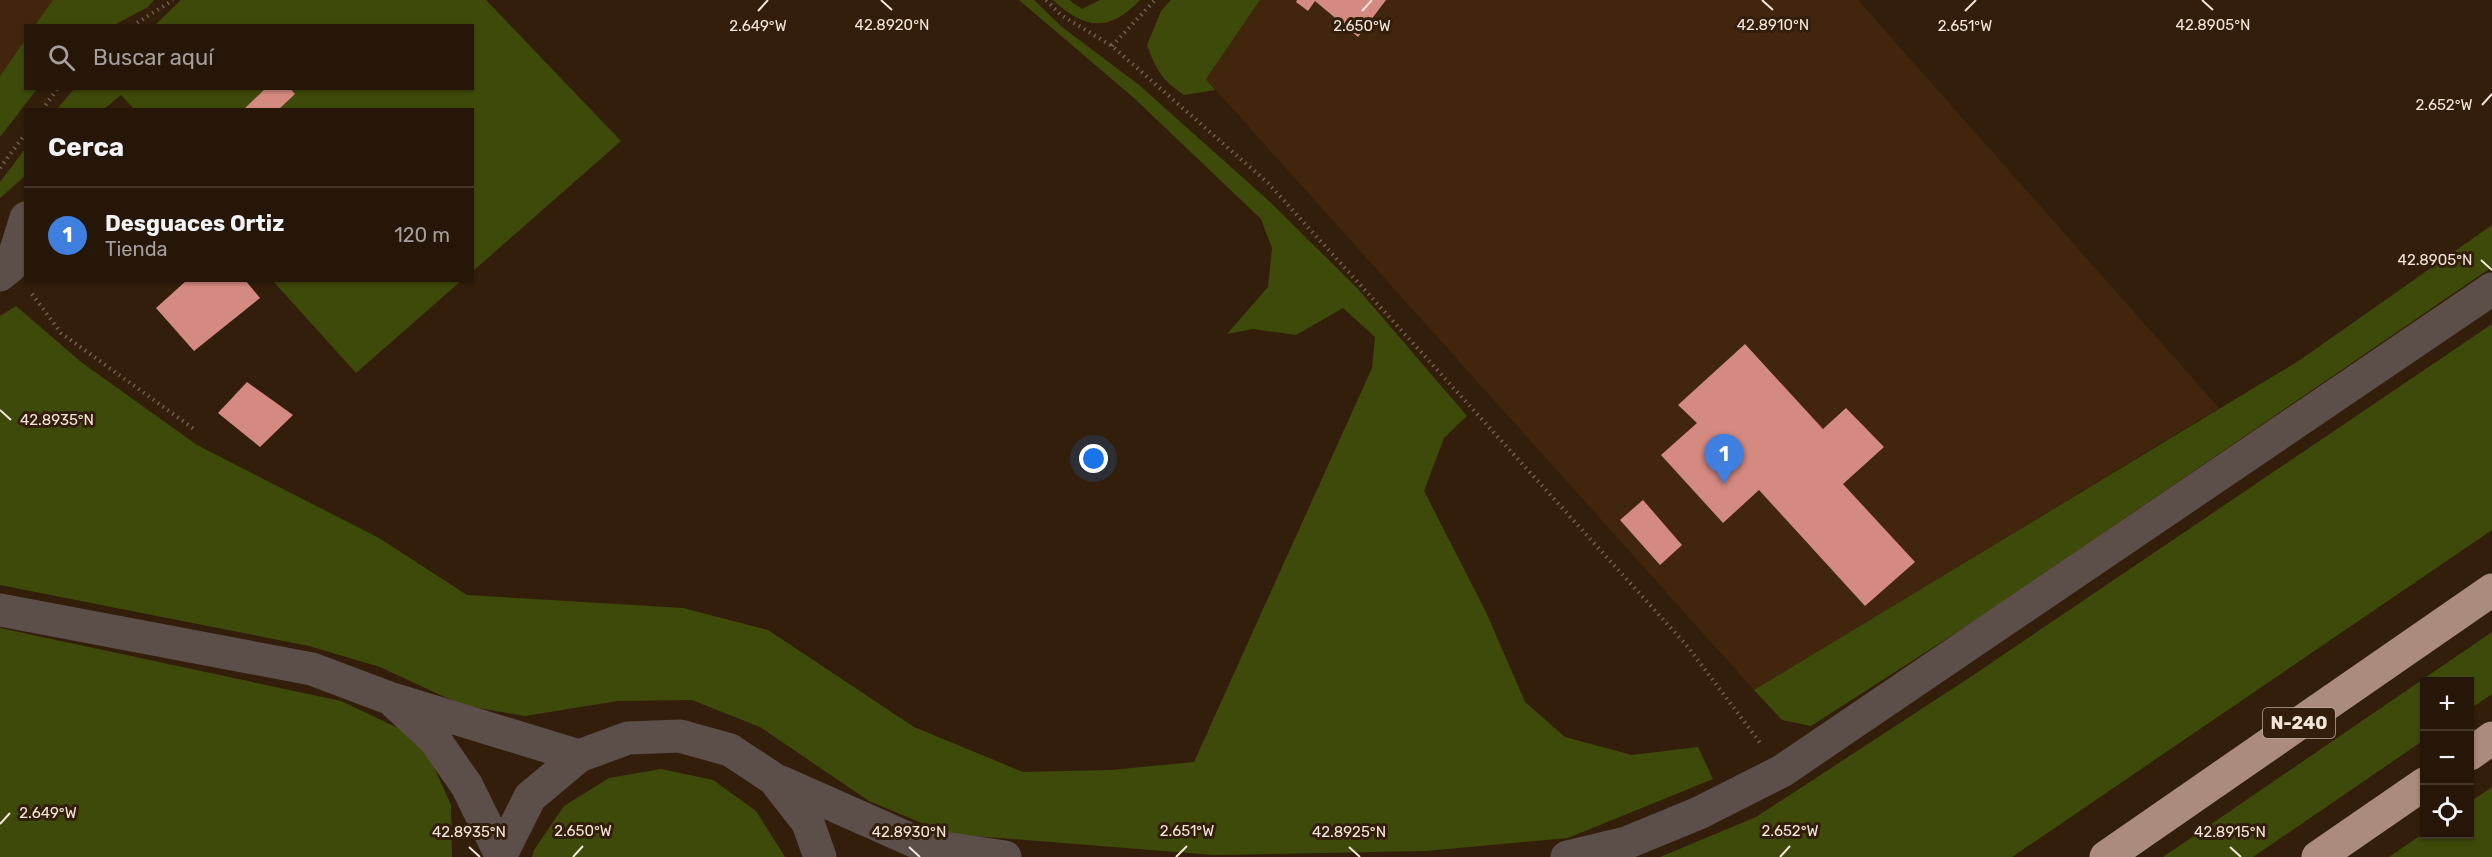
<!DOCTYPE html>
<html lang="es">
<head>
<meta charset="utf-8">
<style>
	:root { --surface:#261608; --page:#322316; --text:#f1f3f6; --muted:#a49f9c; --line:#423529; --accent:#0f766e }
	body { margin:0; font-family:Rubik,sans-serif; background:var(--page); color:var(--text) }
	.controls { position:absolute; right:18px; bottom:18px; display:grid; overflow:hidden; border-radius:0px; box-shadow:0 2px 4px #0004 }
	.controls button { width:54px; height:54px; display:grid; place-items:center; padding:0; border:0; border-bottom:2px solid var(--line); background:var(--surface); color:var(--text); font:30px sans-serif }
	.you { position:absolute; left:1094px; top:459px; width:21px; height:21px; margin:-15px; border:4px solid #fff; border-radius:50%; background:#1a73e8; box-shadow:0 0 0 9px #1a73e833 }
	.badge { display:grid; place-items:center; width:39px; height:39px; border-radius:50%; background:var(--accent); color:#fff; font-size:20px; font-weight:700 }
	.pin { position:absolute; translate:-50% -50px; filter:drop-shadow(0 2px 3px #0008) }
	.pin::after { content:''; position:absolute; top:32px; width:21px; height:18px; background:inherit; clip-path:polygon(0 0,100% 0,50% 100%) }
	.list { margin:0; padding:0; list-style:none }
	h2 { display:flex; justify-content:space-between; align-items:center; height:78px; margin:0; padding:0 24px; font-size:26px }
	h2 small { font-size:20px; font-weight:400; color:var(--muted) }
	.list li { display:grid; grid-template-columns:39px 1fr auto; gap:18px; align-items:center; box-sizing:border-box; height:96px; padding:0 24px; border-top:2px solid var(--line) }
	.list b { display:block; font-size:22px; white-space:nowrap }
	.list p { margin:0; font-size:20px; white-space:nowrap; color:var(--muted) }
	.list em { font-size:20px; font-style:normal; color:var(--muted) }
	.icon { flex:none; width:33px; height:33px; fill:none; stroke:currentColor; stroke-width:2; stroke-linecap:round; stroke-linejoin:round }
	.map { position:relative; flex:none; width:2492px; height:857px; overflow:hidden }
	.search { position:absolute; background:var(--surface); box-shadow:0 2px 4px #0004; left:24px; top:24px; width:450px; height:66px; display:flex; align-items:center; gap:15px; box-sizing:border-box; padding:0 21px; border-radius:0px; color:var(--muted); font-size:22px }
	.panel { position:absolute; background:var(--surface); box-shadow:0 2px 4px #0004; left:24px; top:108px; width:450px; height:174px; border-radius:0px }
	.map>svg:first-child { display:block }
</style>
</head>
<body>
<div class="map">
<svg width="2492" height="857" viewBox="0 0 2492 857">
	<rect width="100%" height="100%" fill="#331e0b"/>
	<path fill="#41260d" d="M 0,0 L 53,0 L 35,25 L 26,26 L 25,40 L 0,76 Z
		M 1260,0 L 1858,0 L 2219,408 L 1754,690 L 1206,79 Z"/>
	<path fill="#3e4a0a" d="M 53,0 L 154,0 L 148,7 L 114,25 L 35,25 Z
		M 181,0 L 486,0 L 621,141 L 473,271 L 472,110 L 135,110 L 121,95 L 104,109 L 56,110 L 74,89 L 472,88 L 472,26 L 155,25 Z
		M 1019,0 L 1034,0 L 1062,27 L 1139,85 L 1269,201 L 1358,289 L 1467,416 L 1444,438 L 1424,491 L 1486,612 L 1525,702 L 1565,737 L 1632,755 L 1698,747 L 1713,779 L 1568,838 L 1426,851 L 1214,855 L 948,834 L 869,801 L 760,727 L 692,700 L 618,701 L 525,716 L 462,705 L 380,667 L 309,646 L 0,585 L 0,316 L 16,306 L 81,362 L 197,445 L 379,538 L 467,595 L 683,608 L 768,630 L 914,727 L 1023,772 L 1111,770 L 1194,762 L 1372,368 L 1375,337 L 1343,308 L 1296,335 L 1253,329 L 1227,334 L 1268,287 L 1272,248 L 1261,219 L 1134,98 Z
		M 1053,0 L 1069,0 L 1082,9 L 1100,0 L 1140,0 C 1109,33 1084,29 1053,0 Z
		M 1171,0 L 1260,0 L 1206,79 L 1215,90 L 1184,95 C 1162,80 1156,70 1147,45 L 1161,11 Z
		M 25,40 L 26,88 L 37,89 L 0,137 L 0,76 Z
		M 25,149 L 25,176 L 0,198 L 0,182 Z
		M 2492,225 L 2492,267 L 1985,614 L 1811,726 L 1782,720 L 1754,690 L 2300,360 Z
		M 273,281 L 461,281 L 356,373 Z
		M 2492,324 L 2492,530 L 2012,857 L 1660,857 L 1756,817 L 1969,678 Z
		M 0,628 L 341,701 L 404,731 L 430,758 L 451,805 L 452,857 L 0,857 Z
		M 2492,632 L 2492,694 L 2470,709 L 2470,682 L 2424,682 L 2424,740 L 2253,857 L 2163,857 Z
		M 661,769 L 713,780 L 756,811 L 785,857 L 532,857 L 534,850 L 564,806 L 609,778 Z
		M 2492,787 L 2492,857 L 2389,857 L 2424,833 L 2470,834 L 2470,802 Z"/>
	<path fill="#d48a81" d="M 1297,0 L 1386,0 L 1358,37 L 1315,1 L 1308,11 L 1296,2 Z
		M 266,88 L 290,88 L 295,94 L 278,110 L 243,110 Z
		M 187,280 L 245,280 L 260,298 L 194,351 L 156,308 Z
		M 1745,344 L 1823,429 L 1846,408 L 1884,447 L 1843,484 L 1915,562 L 1865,606 L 1759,490 L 1723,523 L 1661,455 L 1697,423 L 1678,405 Z
		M 247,382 L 293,415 L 260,447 L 218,413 Z
		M 1643,500 L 1682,545 L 1660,565 L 1620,520 Z"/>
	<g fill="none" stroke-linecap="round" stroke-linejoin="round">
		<path stroke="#725f4f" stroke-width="4" stroke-dasharray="1.5 4.5" stroke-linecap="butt" d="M 1046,0 L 1061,15 L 1112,46 L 1268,183 L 1688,647 L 1761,744
			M 132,26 L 173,0
			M 1112,46 L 1155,0
			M 42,110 L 58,88
			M 0,168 L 26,133
			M 32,294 L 61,333 L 194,429"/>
		<path stroke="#5c4f49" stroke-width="33" d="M 0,275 L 11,266 L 26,218"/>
		<path stroke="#5c4f49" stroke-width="33" d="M 0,610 L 312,669 L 389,698 L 579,756
			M 396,704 L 435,740 L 467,786 L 500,853
			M 781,782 L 923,845 L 1005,857
			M 500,857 L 530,797 L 579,756 L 628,738 L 680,736 L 730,750 L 774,779 L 808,823 L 820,857
			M 1567,857 L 1626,843 L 1699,813 L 1782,771 L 2492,289"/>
		<path stroke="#ab8b7b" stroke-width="33" d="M 2470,754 L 2492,738
			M 2106,857 L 2492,590
			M 2318,857 L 2424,784"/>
	</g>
	<path fill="none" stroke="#f4e5da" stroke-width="2" d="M 881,0 L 892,10M 1762,0 L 1773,10M 2202,0 L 2213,10M 758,11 L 768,0M 1362,11 L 1372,0M 1965,11 L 1976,0M 2482,105 L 2492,94M 2481,260 L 2492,270M 0,410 L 11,420M 0,824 L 10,813M 469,847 L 480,857M 909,847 L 920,857M 1349,847 L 1360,857M 2230,847 L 2241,857M 573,857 L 583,846M 1176,857 L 1187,846M 1780,857 L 1790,846"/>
	<g text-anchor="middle" stroke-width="6" stroke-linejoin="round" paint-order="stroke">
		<rect fill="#331e0b" stroke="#baa99c" stroke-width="1.5" x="2263" y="708" width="72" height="30" rx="4.5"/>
		<g font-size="18" font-weight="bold" fill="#f4e5da">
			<text x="2299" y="729">N-240</text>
		</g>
	</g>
	<g font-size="15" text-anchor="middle" fill="#f4e5da" stroke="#331e0b" stroke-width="6" stroke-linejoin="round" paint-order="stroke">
		<text x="892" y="30">42.8920°N</text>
		<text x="1773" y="30">42.8910°N</text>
		<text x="2213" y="30">42.8905°N</text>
		<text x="758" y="31">2.649°W</text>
		<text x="1362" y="31">2.650°W</text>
		<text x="1965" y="31">2.651°W</text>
		<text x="2444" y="110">2.652°W</text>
		<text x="2435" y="265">42.8905°N</text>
		<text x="57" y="425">42.8935°N</text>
		<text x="48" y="818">2.649°W</text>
		<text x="583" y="836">2.650°W</text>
		<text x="1187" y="836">2.651°W</text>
		<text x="1790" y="836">2.652°W</text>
		<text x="469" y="837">42.8935°N</text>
		<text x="909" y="837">42.8930°N</text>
		<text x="1349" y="837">42.8925°N</text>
		<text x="2230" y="837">42.8915°N</text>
	</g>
</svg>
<div class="controls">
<button>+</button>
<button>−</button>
<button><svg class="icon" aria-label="locate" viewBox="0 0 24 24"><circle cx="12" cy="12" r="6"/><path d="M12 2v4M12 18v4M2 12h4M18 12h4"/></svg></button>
</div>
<div class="you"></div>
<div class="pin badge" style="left:1724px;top:484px;background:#3f7fe0">1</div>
<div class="search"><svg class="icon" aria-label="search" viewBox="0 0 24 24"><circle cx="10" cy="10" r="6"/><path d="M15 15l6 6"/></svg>Buscar aquí</div>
<section class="panel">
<h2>Cerca<small></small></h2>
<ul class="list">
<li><span class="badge" style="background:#3f7fe0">1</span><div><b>Desguaces Ortiz</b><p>Tienda</p></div><em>120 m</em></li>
</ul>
</section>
</div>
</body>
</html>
